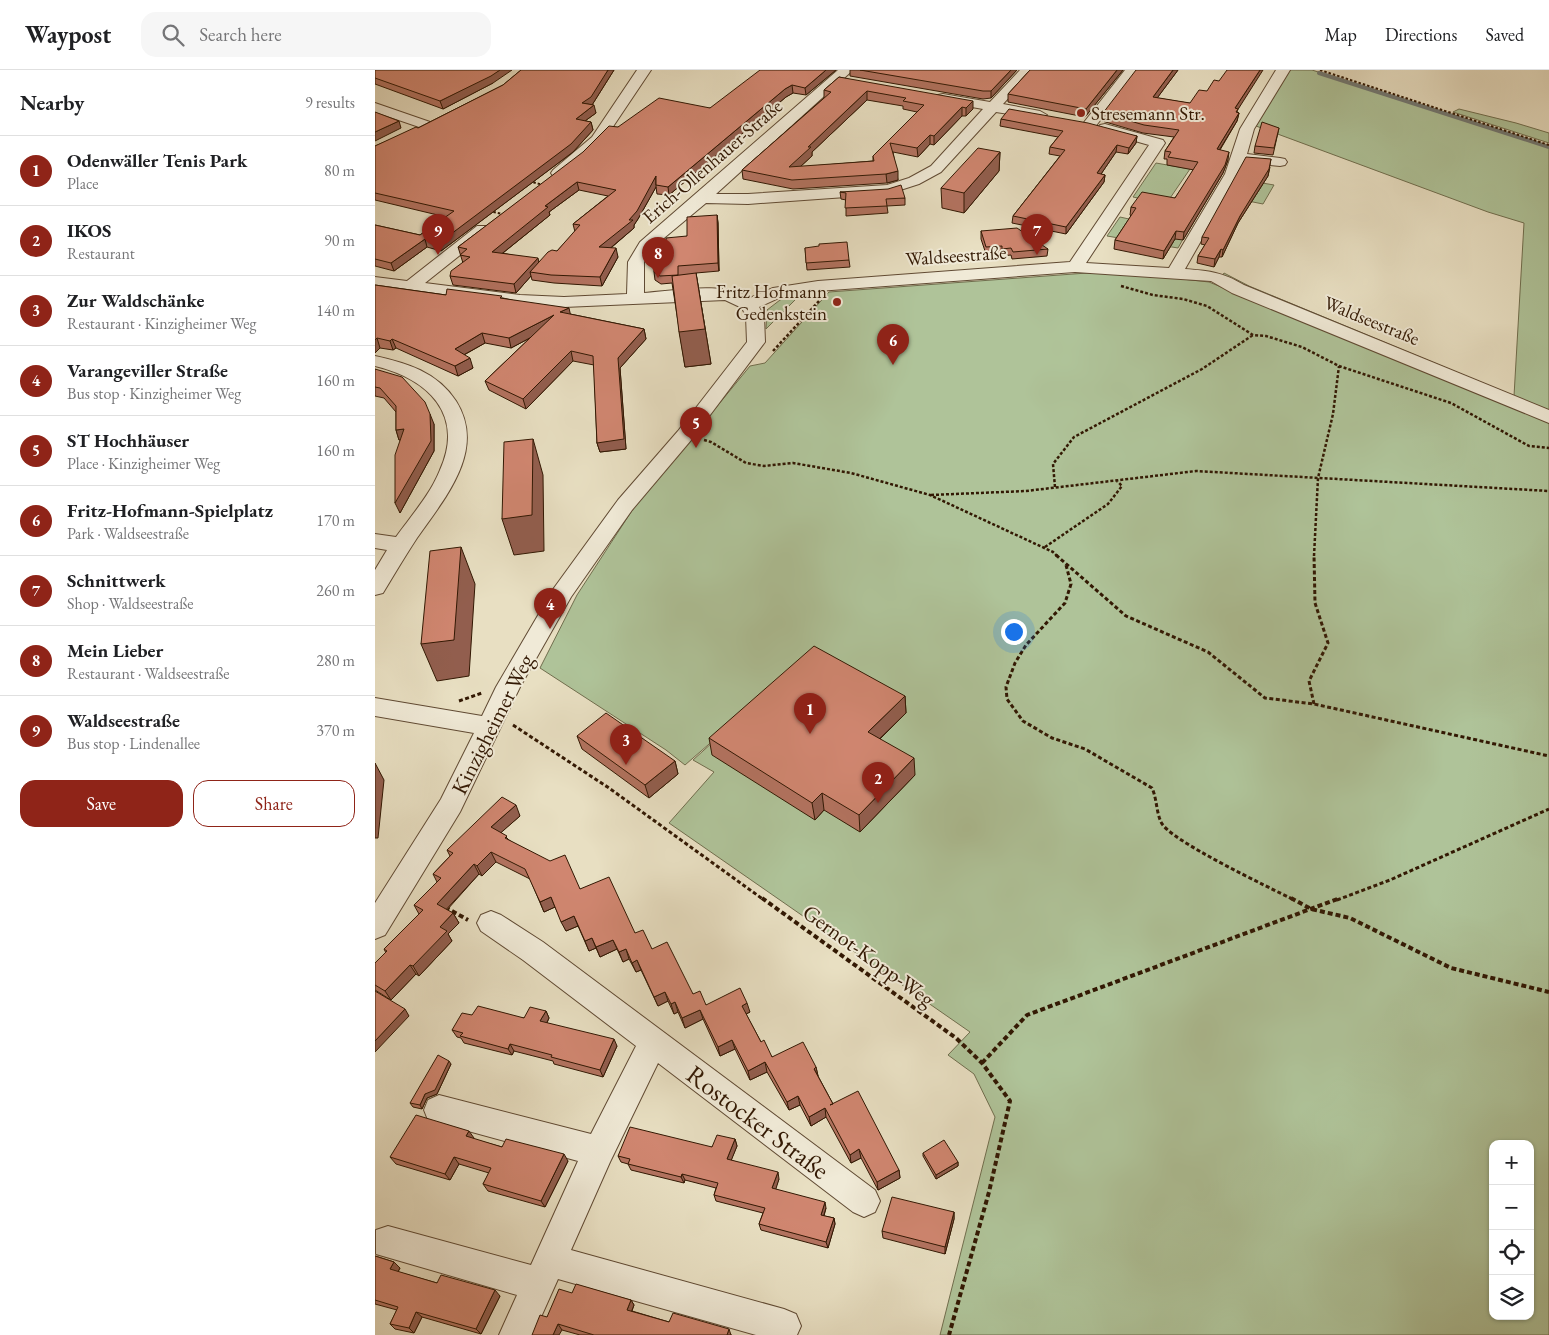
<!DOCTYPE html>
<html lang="en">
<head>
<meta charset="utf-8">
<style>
	:root { --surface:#fff; --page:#f6f6f6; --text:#202124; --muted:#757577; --line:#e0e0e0; --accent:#8f2418 }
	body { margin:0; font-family:"EB Garamond",serif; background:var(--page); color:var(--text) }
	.controls { position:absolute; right:15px; bottom:15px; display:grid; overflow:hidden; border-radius:10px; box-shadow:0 1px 4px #0004 }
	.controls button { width:45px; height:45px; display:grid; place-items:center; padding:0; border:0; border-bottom:1px solid var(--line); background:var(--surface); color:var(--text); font:25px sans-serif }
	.you { position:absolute; left:638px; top:561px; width:18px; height:18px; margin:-12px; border:4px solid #fff; border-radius:50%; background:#1a73e8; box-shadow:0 0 0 8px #1a73e833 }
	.badge { display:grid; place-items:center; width:32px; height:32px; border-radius:50%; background:var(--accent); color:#fff; font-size:16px; font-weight:700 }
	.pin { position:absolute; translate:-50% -41px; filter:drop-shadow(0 1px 2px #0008) }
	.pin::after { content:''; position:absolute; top:26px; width:18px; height:15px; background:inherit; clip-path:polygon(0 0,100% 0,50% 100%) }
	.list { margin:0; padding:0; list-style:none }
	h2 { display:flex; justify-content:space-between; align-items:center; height:65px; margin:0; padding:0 20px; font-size:21px }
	h2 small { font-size:16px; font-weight:400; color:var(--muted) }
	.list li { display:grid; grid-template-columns:32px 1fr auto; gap:15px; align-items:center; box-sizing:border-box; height:70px; padding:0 20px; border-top:1px solid var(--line) }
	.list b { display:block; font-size:19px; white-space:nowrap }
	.list p { margin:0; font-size:16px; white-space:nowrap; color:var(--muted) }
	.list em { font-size:16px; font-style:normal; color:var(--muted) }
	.actions { display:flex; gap:10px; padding:15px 20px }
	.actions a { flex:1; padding:11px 0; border:1px solid var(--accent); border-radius:15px; text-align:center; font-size:18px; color:var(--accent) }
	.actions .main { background:var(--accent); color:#fff }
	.icon { flex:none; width:28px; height:28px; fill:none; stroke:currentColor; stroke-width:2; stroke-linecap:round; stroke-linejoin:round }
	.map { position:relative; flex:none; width:1174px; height:1265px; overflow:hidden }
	header { display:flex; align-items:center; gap:30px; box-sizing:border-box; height:70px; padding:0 25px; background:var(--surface); border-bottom:1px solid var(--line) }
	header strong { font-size:24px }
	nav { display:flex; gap:28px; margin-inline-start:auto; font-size:18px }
	.search { width:350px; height:45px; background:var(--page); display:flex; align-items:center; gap:12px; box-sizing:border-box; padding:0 18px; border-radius:15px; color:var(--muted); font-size:19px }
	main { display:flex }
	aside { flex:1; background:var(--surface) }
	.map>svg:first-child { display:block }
</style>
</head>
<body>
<header>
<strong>Waypost</strong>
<div class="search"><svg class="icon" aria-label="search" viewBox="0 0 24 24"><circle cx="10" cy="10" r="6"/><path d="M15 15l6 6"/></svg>Search here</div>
<nav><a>Map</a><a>Directions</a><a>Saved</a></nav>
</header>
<main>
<aside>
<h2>Nearby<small>9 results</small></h2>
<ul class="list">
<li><span class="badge">1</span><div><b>Odenwäller Tenis Park</b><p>Place</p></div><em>80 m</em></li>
<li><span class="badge">2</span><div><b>IKOS</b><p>Restaurant</p></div><em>90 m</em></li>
<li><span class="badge">3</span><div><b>Zur Waldschänke</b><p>Restaurant · Kinzigheimer Weg</p></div><em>140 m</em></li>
<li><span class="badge">4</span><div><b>Varangeviller Straße</b><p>Bus stop · Kinzigheimer Weg</p></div><em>160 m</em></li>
<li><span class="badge">5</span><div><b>ST Hochhäuser</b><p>Place · Kinzigheimer Weg</p></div><em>160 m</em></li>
<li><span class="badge">6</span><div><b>Fritz-Hofmann-Spielplatz</b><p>Park · Waldseestraße</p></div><em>170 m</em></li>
<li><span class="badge">7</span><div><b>Schnittwerk</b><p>Shop · Waldseestraße</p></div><em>260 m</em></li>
<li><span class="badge">8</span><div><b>Mein Lieber</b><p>Restaurant · Waldseestraße</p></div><em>280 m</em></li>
<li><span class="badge">9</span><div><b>Waldseestraße</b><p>Bus stop · Lindenallee</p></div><em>370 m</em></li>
</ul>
<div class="actions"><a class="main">Save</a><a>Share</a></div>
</aside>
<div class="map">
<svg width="1174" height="1265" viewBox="0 0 1174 1265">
	<rect width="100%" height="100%" fill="#e8dfc2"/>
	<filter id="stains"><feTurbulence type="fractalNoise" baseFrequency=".004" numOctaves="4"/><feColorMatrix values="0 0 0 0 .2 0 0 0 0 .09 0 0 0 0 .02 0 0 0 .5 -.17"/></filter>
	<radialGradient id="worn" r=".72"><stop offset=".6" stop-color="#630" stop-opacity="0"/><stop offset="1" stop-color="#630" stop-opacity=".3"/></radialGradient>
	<path fill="#afc399" stroke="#706e4e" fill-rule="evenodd" d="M 915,0 L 937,0 L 1174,77 L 1174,343 L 847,206 L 849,203 L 874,216 L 1139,326 L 1149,153 L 1113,142 L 881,56 Z
		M 1084,39 L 1141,53 L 1174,63 L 1174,73 L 1078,42 Z
		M 781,93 L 815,99 L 791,134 L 758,127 Z
		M 864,109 L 899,115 L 888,134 L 853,127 Z
		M 745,147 L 812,162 L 803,178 L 732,166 Z
		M 712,203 L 754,203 L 834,212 L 1174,352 L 1174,1265 L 565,1265 L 620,1047 L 599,1004 L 573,985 L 595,962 L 294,753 L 339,702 L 318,690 L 380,634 L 310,695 L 291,680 L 165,598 L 202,525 L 258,439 L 375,296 L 390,293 L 454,222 ZM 1118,1074 L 1155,1074 L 1155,1246 L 1118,1246 Z
		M 428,222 L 391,259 L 392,240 L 405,230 Z"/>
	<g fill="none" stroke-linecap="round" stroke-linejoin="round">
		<path stroke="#727974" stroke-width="4" d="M 944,3 L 1174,77"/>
		<g stroke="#604a33" stroke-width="2">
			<path id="minor" d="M 262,0 L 276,0 L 227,73 L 188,106 L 178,106 L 176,103 L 178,100 L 217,67 Z
				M 463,0 L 478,0 L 341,124 L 373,124 L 512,115 L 534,108 L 556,96 L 608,39 L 563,31 L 561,28 L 563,25 L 568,24 L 615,32 L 645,0 L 659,0 L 628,34 L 665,41 L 672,45 L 665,49 L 621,42 L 566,102 L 544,114 L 513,124 L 373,134 L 331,133 L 277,178 L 269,192 L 269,223 C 298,221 350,211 375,228 L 398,218 L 443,211 L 695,192 L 774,75 L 725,61 L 723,58 L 725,55 L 730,54 L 788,70 L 790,73 L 711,193 L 794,198 L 850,104 L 865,59 L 901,0 L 915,0 L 879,59 L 872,84 L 905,88 L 910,89 L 912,92 L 910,95 L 905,96 L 869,92 L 864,104 L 810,199 C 835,201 847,202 869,215 L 1174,340 L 1174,353 L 857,223 L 836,211 L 700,202 L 443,221 L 408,226 L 384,237 L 389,246 L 390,272 L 317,369 L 257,440 L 196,527 L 145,617 L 85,742 L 10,865 L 0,869 L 0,833 L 66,729 L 99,663 L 0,646 L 0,628 L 107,646 L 121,617 L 179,518 L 243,430 L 303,361 L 372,272 L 371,246 L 367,238 L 350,230 L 189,237 L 145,235 L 0,217 L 0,207 L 32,211 L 102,156 L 114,156 L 116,159 L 114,162 L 50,213 L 145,225 L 189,227 L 252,224 L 253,192 L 265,172 Z
				M 750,0 L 764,0 L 720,57 L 710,57 L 708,54 L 710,51 Z
				M 0,33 L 55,52 L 57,55 L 55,58 L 50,59 L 0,42 Z
				M 0,286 C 32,293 62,302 81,331 C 112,380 70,428 42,468 C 30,486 19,505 8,523 L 0,525 L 0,500 L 12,480 L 0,478 L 0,464 L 21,467 C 36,446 55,425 65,400 C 90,344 53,309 0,296 Z
				M 116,841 L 126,845 L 168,872 L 500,1120 L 505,1131 L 500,1142 L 489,1147 L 478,1142 L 283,993 L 235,1092 L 196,1180 L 409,1239 L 421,1244 L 426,1256 L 422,1265 L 381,1265 L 183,1209 L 158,1265 L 124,1265 L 142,1225 L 1,1184 L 1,1160 L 13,1156 L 156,1195 L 203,1091 L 53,1050 L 49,1040 L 53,1030 L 64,1025 L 216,1064 L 261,976 L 148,890 L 106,861 L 102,853 L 106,845 Z"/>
		</g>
		<path stroke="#321803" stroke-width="2" stroke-dasharray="2.5 2" stroke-linecap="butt" d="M 945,0 L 1174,75
			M 154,111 L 168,115
			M 114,141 L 127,144"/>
		<path stroke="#321803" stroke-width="2.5" stroke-dasharray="3 2" stroke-linecap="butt" d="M 746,216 L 778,225 L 808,229 L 832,236 L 878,265 L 891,266 L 927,277 L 964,296 L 1076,333 L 1154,376 L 1174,378
			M 398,281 L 444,231
			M 329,370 L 336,372 L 371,393 L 389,396 L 418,393 L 476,403 L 555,425 L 678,482 L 682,486
			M 680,417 L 678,394 L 699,367 L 827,299 L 878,265
			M 556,425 L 651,421 L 821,401 L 1174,421
			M 670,477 L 733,434 L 747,416 L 741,410
			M 939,486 L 943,408 L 958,344 L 964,296"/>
		<path stroke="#321803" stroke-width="3" stroke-dasharray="4 2.5" stroke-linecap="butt" d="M 681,485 L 751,546 L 833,582 L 890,628 L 939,634 L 1174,686
			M 691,495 L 696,514 L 690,533 L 651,575 L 640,593 L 631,617 L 632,629 L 648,651 L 677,668 L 710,679 L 777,718 C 782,729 781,741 786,752 C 793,770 896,818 919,830
			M 84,631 L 107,623
			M 939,634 L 934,611 L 953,573 L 940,533 L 939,485
			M 138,655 L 234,718 L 389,830
			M 962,830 L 1015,810 L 1174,739"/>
		<path stroke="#321803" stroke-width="4" stroke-dasharray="5 3" stroke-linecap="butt" d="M 387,828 L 581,968 L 607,993 L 635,1031 L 614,1122 L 574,1265
			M 916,828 L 936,839 L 975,848 L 1076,898 L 1174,922
			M 70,837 L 93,850
			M 607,993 L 652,945 L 965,828"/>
		<use href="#minor" fill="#f0ead7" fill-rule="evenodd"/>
	</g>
	<path fill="#b37360" stroke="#321803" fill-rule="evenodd" d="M 0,0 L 118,13 L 68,39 L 0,14 Z
		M 146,0 L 239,0 L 217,35 L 221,43 L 210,51 L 216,52 L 218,60 L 198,82 L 66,181 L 52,177 L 19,201 L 0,196 L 0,155 L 45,165 L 71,147 L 0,130 L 0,76 L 43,58 L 128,15 Z
		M 461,0 L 431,25 L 418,23 L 411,27 L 294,125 L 282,124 L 281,117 L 263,149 L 259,155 L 259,158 L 236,178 L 243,187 L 227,216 L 179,213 L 157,210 L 156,206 L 141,223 L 78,215 L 75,206 L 88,193 L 83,177 L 243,57 L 335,38 ZM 204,120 L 233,126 L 198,154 L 200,162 L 182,181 L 164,192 L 128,183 L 175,145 L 174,142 Z
		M 475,0 L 642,0 L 616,28 L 608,29 L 475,6 Z
		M 655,0 L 748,0 L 710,47 L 633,32 L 633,24 Z
		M 803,0 L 782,28 L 862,41 L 862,42 L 864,43 L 862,51 L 845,80 L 853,90 L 848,103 L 808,170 L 800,169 L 788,189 L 739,179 L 740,170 L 756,146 L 755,145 L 756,137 L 800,128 L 819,100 L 792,95 L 792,89 L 789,89 L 790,81 L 799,67 L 768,63 L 727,51 L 728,43 Z
		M 464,7 L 598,39 L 591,46 L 587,46 L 559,75 L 555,74 L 543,87 L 518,82 L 523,110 L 512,113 L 418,119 L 368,109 L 367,100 L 449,28 L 449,20 ZM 492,30 L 528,36 L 528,39 L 542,42 L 498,86 L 498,91 L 425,97 L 437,86 L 437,82 Z
		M 626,49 L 762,66 L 761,73 L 753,84 L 741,82 L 726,104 L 730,105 L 729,112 L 691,164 L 637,153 L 638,146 L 685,86 L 674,84 L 675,77 L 683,67 L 625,56 Z
		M 904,58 L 898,85 L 879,83 L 880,76 Z
		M 625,82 L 624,101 L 589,143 L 567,138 L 566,118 Z
		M 895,97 L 893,106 L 863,153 L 847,187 L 844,187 L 839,197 L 822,193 L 823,186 L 830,175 L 826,174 L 827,167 Z
		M 465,122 L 530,128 L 530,135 L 512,136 L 513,143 L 471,146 L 471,130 L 466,129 Z
		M 342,145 L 343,153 L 344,201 L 321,203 L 336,294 L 310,297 L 297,213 L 286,214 L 280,210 L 279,202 L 291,179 L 312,166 Z
		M 606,161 L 673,179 L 672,186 L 637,189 L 636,185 L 627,186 L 627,183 L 611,184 L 606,169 Z
		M 430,178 L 474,190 L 475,197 L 432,200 Z
		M 0,215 L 71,225 L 128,228 L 195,244 L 269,259 L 271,269 L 245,298 L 251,379 L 225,382 L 222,373 L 219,295 L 198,291 L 151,339 L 114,320 L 110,311 L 155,268 L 136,278 L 110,273 L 89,285 L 98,298 L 83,306 L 21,278 L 18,280 L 5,278 L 0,283 Z
		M 0,299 L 59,354 L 59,381 L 25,443 L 26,370 L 24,370 L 21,360 L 21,342 L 9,328 L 0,326 Z
		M 530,626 L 531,643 L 505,669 L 540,705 L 485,762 L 449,740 L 440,750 L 337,685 L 334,668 Z
		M 202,666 L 300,691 L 303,704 L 274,728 L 207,679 Z
		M 145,746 L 126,762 L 134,770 L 205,819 L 260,863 L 277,879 L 318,924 L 331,935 L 375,942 L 371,944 L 386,972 L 397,987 L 441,997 L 443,1006 L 458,1034 L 524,1100 L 525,1108 L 503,1120 L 486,1088 L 476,1093 L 451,1047 L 436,1056 L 425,1035 L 414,1040 L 392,1002 L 375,1010 L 360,979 L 345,986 L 328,949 L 310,958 L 303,942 L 299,944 L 293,931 L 283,936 L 266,900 L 261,902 L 254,889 L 248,892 L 242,879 L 225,887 L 221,878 L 214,881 L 203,856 L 191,861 L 180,837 L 169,842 L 155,809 L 121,792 L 107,806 L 104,804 L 72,840 L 78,843 L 84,853 L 73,864 L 77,871 L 44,906 L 41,904 L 16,930 L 0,920 L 0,893 L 11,883 L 9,879 L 44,844 L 39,835 L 62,812 L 58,804 L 75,786 L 72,780 Z
		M 171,941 L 174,948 L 172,953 L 242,976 L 228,1007 L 179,994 L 178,991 L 139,981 L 137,985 L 89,973 L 86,968 L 82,967 L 77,960 L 97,945 L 149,948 Z
		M 76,994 L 62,1024 L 52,1028 L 47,1039 L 38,1037 L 35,1033 Z
		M 99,1068 L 98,1069 L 127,1077 L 193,1091 L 170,1137 L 113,1121 L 108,1114 L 114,1103 L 84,1094 L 75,1110 L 21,1094 L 15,1087 Z
		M 360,1069 L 362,1076 L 356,1090 L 404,1109 L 400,1119 L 451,1138 L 449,1146 L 459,1148 L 460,1154 L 453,1178 L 386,1160 L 384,1154 L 388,1143 L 341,1131 L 339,1125 L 341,1118 L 310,1110 L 309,1113 L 256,1100 L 253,1094 L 246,1092 L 243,1086 L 337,1077 Z
		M 548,1083 L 583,1092 L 583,1096 L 561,1109 L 548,1086 Z
		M 579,1142 L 579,1149 L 570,1184 L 508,1168 L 507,1161 Z
		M 0,1186 L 19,1192 L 25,1198 L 23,1202 L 62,1213 L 125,1226 L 106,1264 L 47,1247 L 39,1263 L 20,1259 L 15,1254 L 22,1240 L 0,1234 Z
		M 197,1223 L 256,1230 L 259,1235 L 257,1241 L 294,1252 L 356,1264 L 356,1265 L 205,1265 L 187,1260 L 172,1247 Z"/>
	<path fill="#925e4e" stroke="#321803" d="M 125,0 L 137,0 L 118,13 L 68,39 L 65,31 Z
		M 233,0 L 239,0 L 217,35 L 207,33 Z
		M 451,0 L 461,0 L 431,25 L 430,18 Z
		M 636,0 L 642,0 L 616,28 L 616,21 Z
		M 742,0 L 748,0 L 710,47 L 711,39 Z
		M 798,0 L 803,0 L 777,35 L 778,27 Z
		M 885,0 L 888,0 L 862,41 L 861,46 L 860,38 Z
		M 417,15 L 418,23 L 411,27 L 294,125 L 293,117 L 410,19 Z
		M 492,21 L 492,30 L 437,82 L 437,86 L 415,106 L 414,97 L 433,77 Z
		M 598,31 L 598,39 L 591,46 L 591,38 Z
		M 219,35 L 221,43 L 203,56 L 201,49 Z
		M 587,37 L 587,46 L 559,75 L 559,66 Z
		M 864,43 L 862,51 L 840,87 L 842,79 Z
		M 24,51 L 26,58 L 0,71 L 0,62 Z
		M 216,52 L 218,60 L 198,82 L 66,181 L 64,173 Z
		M 555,65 L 555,74 L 543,87 L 542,78 Z
		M 762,66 L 761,73 L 753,84 L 754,78 Z
		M 742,75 L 741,82 L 722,110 L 722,103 Z
		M 625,82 L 624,101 L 589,143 L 589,123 Z
		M 854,82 L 853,90 L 848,103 L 808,170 L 809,162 Z
		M 896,89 L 893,106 L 863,153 L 847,187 L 848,180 L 865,146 Z
		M 523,101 L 523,110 L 512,113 L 511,104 Z
		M 730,105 L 729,112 L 691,164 L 691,157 Z
		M 281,106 L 281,117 L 263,149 L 259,155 L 259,158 L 226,186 L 224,177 L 254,150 Z
		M 202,112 L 204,120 L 174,142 L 175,145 L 119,190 L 117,182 L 170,136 Z
		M 342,145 L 343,153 L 344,201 L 343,193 Z
		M 801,161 L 800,169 L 788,189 L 789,181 Z
		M 50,169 L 52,177 L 19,201 L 16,193 Z
		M 241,178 L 243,187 L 227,216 L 225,207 Z
		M 846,179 L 844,187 L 839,197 L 840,189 Z
		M 163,188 L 165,197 L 155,202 L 156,206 L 141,223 L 139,214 Z
		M 321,203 L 336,294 L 310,297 L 304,262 Z
		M 194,238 L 196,247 L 185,242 Z
		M 179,245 L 181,254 L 136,278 L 134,268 Z
		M 269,259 L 271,269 L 245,298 L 251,379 L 225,382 L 222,373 L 243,288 Z
		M 107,263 L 110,273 L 83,288 L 80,279 Z
		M 2,268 L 5,278 L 0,283 L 0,270 Z
		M 17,269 L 21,278 L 18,280 L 15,271 Z
		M 196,281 L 198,291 L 151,339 L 148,329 Z
		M 95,288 L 98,298 L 83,306 L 80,296 Z
		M 55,344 L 59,354 L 59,381 L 25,443 L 20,433 Z
		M 29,359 L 33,369 L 24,370 L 21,360 Z
		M 158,369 L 168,405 L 169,481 L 139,485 L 127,449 Z
		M 86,477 L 100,514 L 94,606 L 62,611 L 46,574 Z
		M 530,626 L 531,643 L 494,679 L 493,662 Z
		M 539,688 L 540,705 L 485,762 L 484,745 Z
		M 300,691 L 303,704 L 274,728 L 270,715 Z
		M 0,693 L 9,710 L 3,768 L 0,768 Z
		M 447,723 L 449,740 L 440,750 L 437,733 Z
		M 141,735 L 145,746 L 121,767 L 116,757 Z
		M 116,782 L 121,792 L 107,806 L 102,796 Z
		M 99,794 L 104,804 L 67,844 L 62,834 Z
		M 176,827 L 180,837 L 169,842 L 165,832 Z
		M 78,843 L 84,853 L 73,864 L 77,871 L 44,906 L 38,896 L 65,857 Z
		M 199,846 L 203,856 L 191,861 L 186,852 Z
		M 217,868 L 221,878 L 214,881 L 210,871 Z
		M 238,870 L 242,879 L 225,887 L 221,877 Z
		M 251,879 L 254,889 L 248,892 L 244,882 Z
		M 262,890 L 266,900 L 261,902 L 257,893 Z
		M 35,895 L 41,904 L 16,930 L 10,921 Z
		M 290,922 L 293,931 L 283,936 L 279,927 Z
		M 300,932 L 303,942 L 299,944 L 296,934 Z
		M 372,933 L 375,942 L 369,945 L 367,936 Z
		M 30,939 L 34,946 L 0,982 L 0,971 Z
		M 325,940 L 328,949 L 310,958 L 307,948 Z
		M 171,941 L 174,948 L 169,958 L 165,951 Z
		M 239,969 L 242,976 L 228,1007 L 225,1000 Z
		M 357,970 L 360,979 L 345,986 L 343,977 Z
		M 135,974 L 139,981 L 137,985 L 133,979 Z
		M 74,991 L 76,994 L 62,1024 L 52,1028 L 47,1039 L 45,1035 L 50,1024 Z
		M 390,992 L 392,1002 L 375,1010 L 373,1001 Z
		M 441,997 L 443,1006 L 439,999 Z
		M 423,1026 L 425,1035 L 414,1040 L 412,1032 Z
		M 450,1038 L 451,1047 L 436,1056 L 434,1047 Z
		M 94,1061 L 99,1068 L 95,1074 L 91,1066 Z
		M 360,1069 L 362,1076 L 354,1096 L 352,1089 Z
		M 484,1079 L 486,1088 L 476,1093 L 475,1085 Z
		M 189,1084 L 193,1091 L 170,1137 L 166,1131 Z
		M 79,1087 L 84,1094 L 75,1110 L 70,1104 Z
		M 583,1092 L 583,1096 L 561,1109 L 561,1105 Z
		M 524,1100 L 525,1108 L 503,1120 L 502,1112 Z
		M 403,1102 L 404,1109 L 399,1125 L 397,1118 Z
		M 307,1104 L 310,1110 L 309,1113 L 306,1107 Z
		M 450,1132 L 451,1138 L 447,1151 L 446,1145 Z
		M 579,1142 L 579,1149 L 570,1184 L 570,1177 Z
		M 459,1148 L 460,1154 L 453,1178 L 451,1172 Z
		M 19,1192 L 25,1198 L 21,1205 L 15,1199 Z
		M 120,1220 L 125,1226 L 106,1264 L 101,1259 Z
		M 256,1230 L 259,1235 L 255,1245 L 252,1240 Z
		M 41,1242 L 47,1247 L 39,1263 L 34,1258 Z
		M 183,1254 L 187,1260 L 184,1265 L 178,1265 Z
		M 354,1259 L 356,1265 L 352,1265 Z"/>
	<path fill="#d08670" stroke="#321803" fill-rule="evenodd" d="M 0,0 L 125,0 L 116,6 L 65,31 L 0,8 Z
		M 146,0 L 233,0 L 216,27 L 207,33 L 219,35 L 201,49 L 216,52 L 196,74 L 64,173 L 50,169 L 16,193 L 0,189 L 0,155 L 45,165 L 79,141 L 0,123 L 0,76 L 41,57 L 43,58 L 128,15 Z
		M 385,0 L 451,0 L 430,18 L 417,15 L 410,19 L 293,117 L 281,115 L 281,106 L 262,141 L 254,150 L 258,150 L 224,177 L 241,178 L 225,207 L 176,205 L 155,202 L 173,182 L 177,180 L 182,181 L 205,155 L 198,154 L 241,120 L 202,112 L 170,136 L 173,137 L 117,182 L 163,188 L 139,214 L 75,206 L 76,201 L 95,187 L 85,185 L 92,179 L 83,177 L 208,82 L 234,56 L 243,57 L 284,28 L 335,38 Z
		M 485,0 L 636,0 L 616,21 L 608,21 Z
		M 655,0 L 742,0 L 711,39 L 633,24 Z
		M 761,0 L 798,0 L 778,27 L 815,33 L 824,20 L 832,21 L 839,10 L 844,11 L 852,0 L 885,0 L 860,38 L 863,39 L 861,42 L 864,43 L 842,79 L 854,82 L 850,95 L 809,162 L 801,161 L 789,181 L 740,170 L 761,138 L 756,137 L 767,122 L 800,128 L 823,92 L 793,87 L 796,82 L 790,81 L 804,60 L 769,55 L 728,43 Z
		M 464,7 L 598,31 L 591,38 L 587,37 L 559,66 L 555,65 L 542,78 L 515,73 L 523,101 L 511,104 L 417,110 L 367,100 L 456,22 L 449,20 ZM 492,21 L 531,28 L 528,31 L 549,35 L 498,86 L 499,91 L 414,97 L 436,77 L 433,77 Z
		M 634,39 L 713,53 L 762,66 L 754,78 L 742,75 L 722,103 L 730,105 L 691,157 L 638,146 L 690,80 L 675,77 L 688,61 L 626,49 Z
		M 0,42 L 24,51 L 0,62 Z
		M 887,52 L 904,58 L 899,78 L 880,76 Z
		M 603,78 L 625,82 L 589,123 L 566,118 Z
		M 871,87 L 896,89 L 894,99 L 865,146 L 848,180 L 846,179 L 840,189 L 823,186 L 834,168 L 827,167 Z
		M 526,115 L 530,128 L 511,129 L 512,136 L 470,138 L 471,123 L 465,122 L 513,119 Z
		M 342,145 L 343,193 L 303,196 L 303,205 L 285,206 L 279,202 L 279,180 L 291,179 L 291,168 L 312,166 L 312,147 Z
		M 642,158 L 673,179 L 638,182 L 636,178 L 627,179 L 627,176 L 611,177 L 606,161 Z
		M 472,172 L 474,190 L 431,193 L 430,178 L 444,176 L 444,174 Z
		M 321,203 L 330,259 L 304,262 L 297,206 Z
		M 0,215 L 71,225 L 72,219 L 127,226 L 125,228 L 194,238 L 185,242 L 269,259 L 243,288 L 249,369 L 222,373 L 218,286 L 196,281 L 148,329 L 110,311 L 179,245 L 134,268 L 107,263 L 80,279 L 95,288 L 80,296 L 17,269 L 15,271 L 2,268 L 0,270 Z
		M 0,299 L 27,307 L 50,332 L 55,344 L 56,371 L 20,433 L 20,385 L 29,359 L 21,360 L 21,336 L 5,318 L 0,317 Z
		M 158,369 L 157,445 L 127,449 L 129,372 Z
		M 86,477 L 79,570 L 46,574 L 55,481 Z
		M 439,576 L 530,626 L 493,662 L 539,688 L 484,745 L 447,723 L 437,733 L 334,668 Z
		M 231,643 L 300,691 L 270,715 L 202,666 Z
		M 127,727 L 141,735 L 116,757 L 132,766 L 130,768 L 175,791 L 190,785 L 205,819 L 234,807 L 260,863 L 268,860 L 277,879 L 292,872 L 318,924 L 325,921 L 331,935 L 365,918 L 372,933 L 367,936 L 386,972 L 389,970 L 397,987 L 428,972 L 441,997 L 439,999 L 458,1034 L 455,1035 L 483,1021 L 524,1100 L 502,1112 L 484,1079 L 475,1085 L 450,1038 L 434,1047 L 423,1026 L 412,1032 L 390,992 L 373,1001 L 357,970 L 343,977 L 325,940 L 307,948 L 300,932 L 296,934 L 290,922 L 279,927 L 262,890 L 257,893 L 251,879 L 244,882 L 238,870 L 221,877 L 217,868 L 210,871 L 199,846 L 186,852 L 176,827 L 165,832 L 150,799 L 116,782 L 102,796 L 99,794 L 62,834 L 78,843 L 65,857 L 72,861 L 38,896 L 35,895 L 10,921 L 0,915 L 0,893 L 12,881 L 9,879 L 48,840 L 39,835 L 66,808 L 58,804 L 78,783 L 72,780 Z
		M 0,921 L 30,939 L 0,971 Z
		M 103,936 L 149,948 L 155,937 L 171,941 L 165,951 L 239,969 L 225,1000 L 176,987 L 177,985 L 135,974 L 133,979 L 85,966 L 88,963 L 77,960 L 87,943 L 97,945 Z
		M 63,985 L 74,991 L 60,1020 L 50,1024 L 45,1035 L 35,1033 Z
		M 41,1045 L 94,1061 L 91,1066 L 127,1077 L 131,1069 L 189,1084 L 166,1131 L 108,1114 L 116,1098 L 79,1087 L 70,1104 L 15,1087 Z
		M 255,1057 L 337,1077 L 342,1065 L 360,1069 L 352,1089 L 403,1102 L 397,1118 L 450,1132 L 446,1145 L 459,1148 L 451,1172 L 384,1154 L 390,1138 L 339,1125 L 343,1113 L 307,1104 L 306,1107 L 253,1094 L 255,1089 L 243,1086 Z
		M 569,1070 L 583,1092 L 561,1105 L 548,1083 Z
		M 517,1127 L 579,1142 L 570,1177 L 507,1161 Z
		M 0,1186 L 19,1192 L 15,1199 L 62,1213 L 66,1205 L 120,1220 L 101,1259 L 41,1242 L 34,1258 L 15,1254 L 23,1237 L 0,1230 Z
		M 201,1214 L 256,1230 L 252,1240 L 294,1252 L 298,1243 L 354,1259 L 352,1265 L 219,1265 L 183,1254 L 178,1265 L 157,1265 L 165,1245 L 172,1247 L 184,1219 L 197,1223 Z"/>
	<g fill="#8f2418" stroke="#f0ead7" stroke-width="2">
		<circle cx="706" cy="43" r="5"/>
		<circle cx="462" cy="232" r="5"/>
	</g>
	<g text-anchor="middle" stroke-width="4" stroke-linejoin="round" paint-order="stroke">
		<g font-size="19" fill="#321803" stroke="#f0ead7" text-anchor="start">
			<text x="716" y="50">Stresemann Str.</text>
			<text x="452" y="228" text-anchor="end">Fritz Hofmann<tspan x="452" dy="22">Gedenkstein</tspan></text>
		</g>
		<g font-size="19" fill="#321803" stroke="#f0ead7">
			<text transform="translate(337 91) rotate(-41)" y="7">Erich-Ollenhauer-Straße</text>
			<text transform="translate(581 185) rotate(-4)" y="7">Waldseestraße</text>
			<text transform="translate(997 250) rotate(22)" y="7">Waldseestraße</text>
		</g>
		<g font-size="22" fill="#321803" stroke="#f0ead7">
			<text transform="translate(117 654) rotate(-63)" y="8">Kinzigheimer Weg</text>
			<text transform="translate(494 885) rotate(36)" y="8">Gernot-Kopp-Weg</text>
		</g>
		<g font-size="26" fill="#321803" stroke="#f0ead7">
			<text transform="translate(383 1052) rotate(37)" y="9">Rostocker Straße</text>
		</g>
	</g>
	<rect width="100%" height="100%" filter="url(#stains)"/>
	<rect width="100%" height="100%" fill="url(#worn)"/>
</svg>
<div class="controls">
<button>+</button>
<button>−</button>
<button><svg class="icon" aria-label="locate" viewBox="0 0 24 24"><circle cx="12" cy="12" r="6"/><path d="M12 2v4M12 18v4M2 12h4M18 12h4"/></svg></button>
<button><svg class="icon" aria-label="layers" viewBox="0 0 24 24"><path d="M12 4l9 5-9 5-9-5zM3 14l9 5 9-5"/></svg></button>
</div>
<div class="you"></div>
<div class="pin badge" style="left:435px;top:664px">1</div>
<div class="pin badge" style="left:503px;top:733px">2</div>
<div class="pin badge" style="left:251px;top:695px">3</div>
<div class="pin badge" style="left:175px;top:559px">4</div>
<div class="pin badge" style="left:321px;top:378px">5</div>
<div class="pin badge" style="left:518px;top:295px">6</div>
<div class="pin badge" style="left:662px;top:185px">7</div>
<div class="pin badge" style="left:283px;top:208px">8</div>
<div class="pin badge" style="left:63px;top:185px">9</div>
</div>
</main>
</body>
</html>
